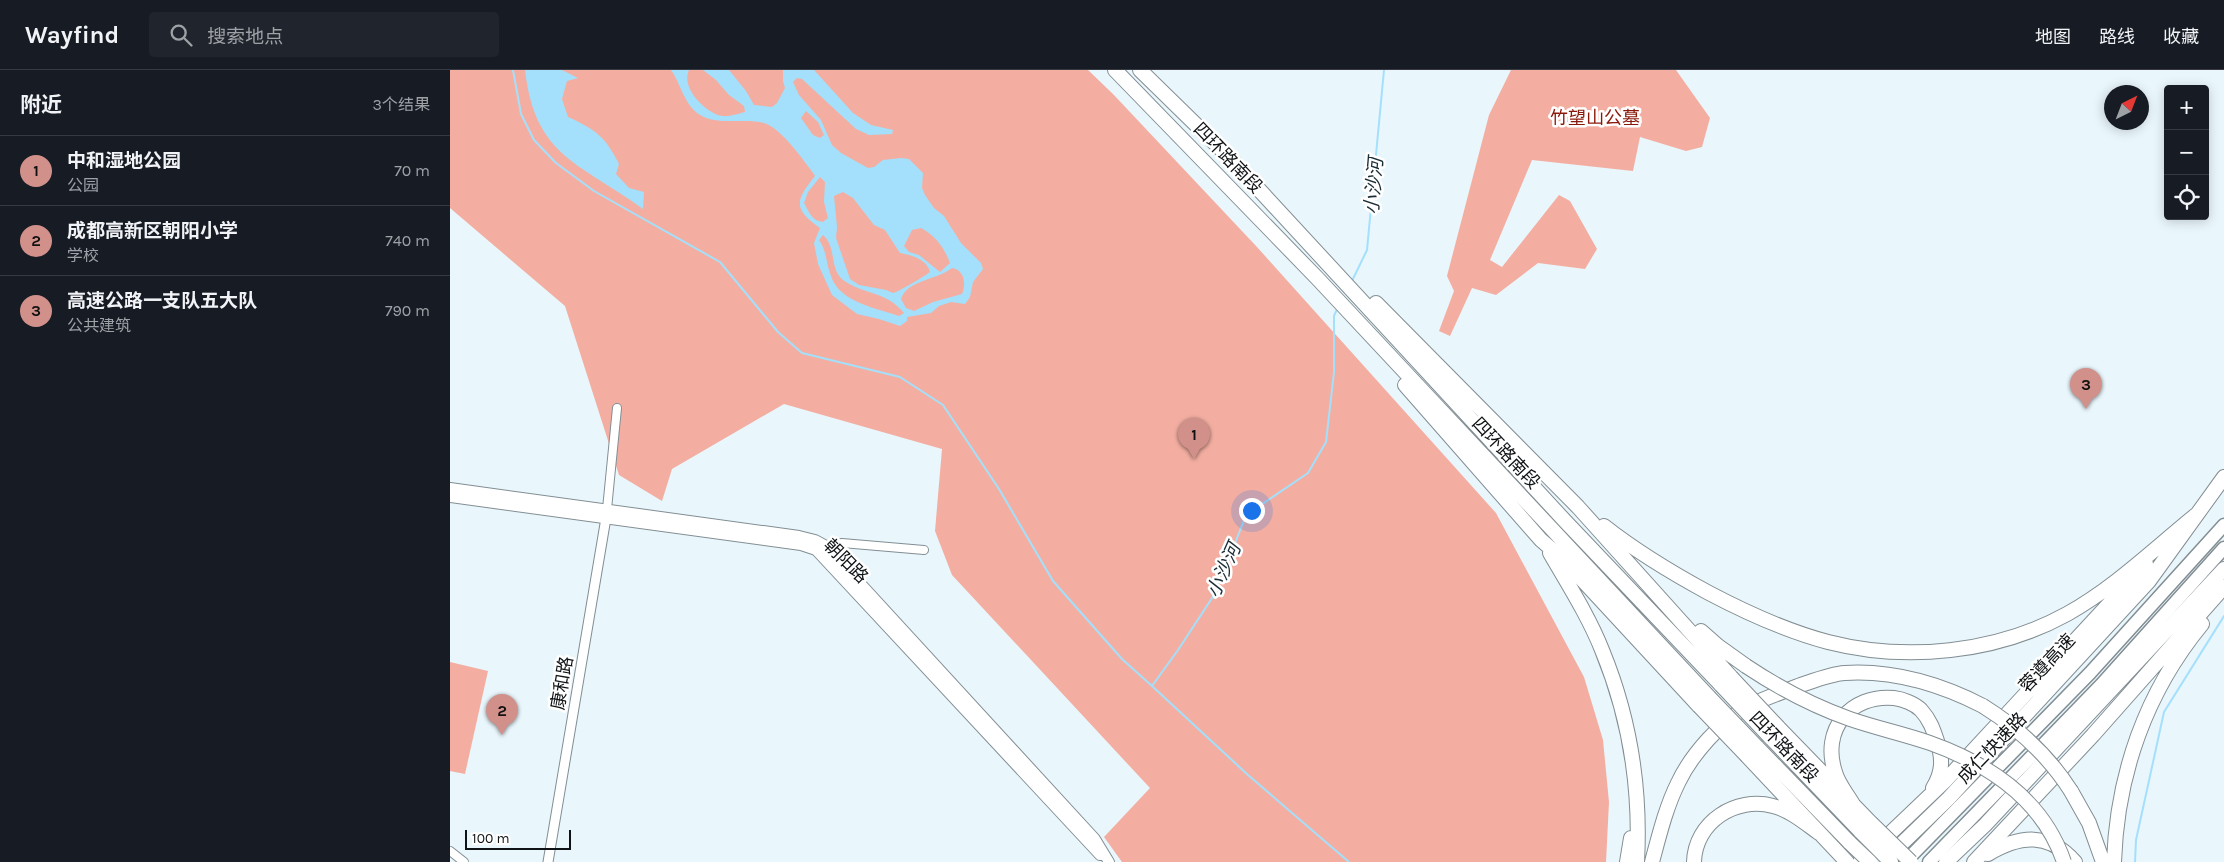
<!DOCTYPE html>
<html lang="zh">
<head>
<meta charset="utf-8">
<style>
	:root { --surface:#171b24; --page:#20242c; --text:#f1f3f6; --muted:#9ea1a6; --line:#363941; --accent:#d1918a }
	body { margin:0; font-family:Karla,"Noto Sans SC",sans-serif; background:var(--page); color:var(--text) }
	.controls { position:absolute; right:15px; top:15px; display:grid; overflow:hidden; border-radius:5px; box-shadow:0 2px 12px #0003 }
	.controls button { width:45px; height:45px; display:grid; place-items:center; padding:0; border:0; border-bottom:1px solid var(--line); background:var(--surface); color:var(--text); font:25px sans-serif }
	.compass { position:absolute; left:1654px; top:15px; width:45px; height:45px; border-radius:50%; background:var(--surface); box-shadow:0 2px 12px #0003; rotate:42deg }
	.scale { position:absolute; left:15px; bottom:12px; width:106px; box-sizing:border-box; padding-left:5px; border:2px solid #0f1315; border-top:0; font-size:14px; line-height:18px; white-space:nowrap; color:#0f1315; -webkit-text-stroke:4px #fff; paint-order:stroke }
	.you { position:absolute; left:801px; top:440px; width:18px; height:18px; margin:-12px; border:4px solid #fff; border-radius:50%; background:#1a73e8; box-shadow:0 0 0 8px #1a73e833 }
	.badge { display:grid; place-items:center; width:32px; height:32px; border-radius:50%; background:var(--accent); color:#111; font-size:16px; font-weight:700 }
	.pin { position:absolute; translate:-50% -41px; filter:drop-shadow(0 1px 2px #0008) }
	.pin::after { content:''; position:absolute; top:26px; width:18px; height:15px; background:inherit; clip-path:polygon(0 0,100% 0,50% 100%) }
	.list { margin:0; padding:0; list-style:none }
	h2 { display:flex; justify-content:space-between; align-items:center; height:65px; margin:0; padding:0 20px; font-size:21px }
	h2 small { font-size:16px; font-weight:400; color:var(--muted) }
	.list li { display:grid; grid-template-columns:32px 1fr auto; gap:15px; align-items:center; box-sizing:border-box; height:70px; padding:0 20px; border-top:1px solid var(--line) }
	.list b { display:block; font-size:19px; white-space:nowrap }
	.list p { margin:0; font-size:16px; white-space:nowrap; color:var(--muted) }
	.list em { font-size:16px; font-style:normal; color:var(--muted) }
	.icon { flex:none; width:28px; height:28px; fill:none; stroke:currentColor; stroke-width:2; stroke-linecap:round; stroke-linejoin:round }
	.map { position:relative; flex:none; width:1774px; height:792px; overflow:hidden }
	header { display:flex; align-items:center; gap:30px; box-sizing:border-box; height:70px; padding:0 25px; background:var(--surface); border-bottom:1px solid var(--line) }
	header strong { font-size:24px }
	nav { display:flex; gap:28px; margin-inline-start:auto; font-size:18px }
	.search { width:350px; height:45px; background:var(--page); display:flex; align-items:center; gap:12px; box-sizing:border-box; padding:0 18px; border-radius:5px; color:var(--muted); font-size:19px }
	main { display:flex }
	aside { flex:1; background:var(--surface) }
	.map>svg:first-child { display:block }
</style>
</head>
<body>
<header>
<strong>Wayfind</strong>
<div class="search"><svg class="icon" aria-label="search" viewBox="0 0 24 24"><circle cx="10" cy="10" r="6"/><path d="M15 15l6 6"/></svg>搜索地点</div>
<nav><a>地图</a><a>路线</a><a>收藏</a></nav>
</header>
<main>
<aside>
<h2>附近<small>3个结果</small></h2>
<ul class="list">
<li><span class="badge">1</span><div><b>中和湿地公园</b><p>公园</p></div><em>70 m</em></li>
<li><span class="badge">2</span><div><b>成都高新区朝阳小学</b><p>学校</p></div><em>740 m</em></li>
<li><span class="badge">3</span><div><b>高速公路一支队五大队</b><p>公共建筑</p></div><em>790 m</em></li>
</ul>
</aside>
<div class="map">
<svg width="1774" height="792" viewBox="0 0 1774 792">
	<rect width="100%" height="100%" fill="#e9f6fc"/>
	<path fill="#f3aea1" d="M 0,0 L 638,0 L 663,24 L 807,177 L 1046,443 L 1134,607 L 1153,670 L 1159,732 L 1156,792 L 672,792 L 654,767 L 700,718 L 502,505 L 485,461 L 492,379 L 334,334 L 222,399 L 212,431 L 169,405 L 115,236 L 0,138 Z
		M 1061,0 L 1226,0 L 1260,48 L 1252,77 L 1236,81 L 1190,67 L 1183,101 L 1082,90 L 1040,190 L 1052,197 L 1109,125 L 1120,131 L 1147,179 L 1135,199 L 1088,193 L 1046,225 L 1022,218 L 1000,266 L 989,261 L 1004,221 L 997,206 L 1039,45 Z
		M 0,592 L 38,601 L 15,704 L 0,701 Z"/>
	<path fill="#a4e0fb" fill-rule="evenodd" d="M 75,0 L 112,0 L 128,8 L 117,11 L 112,29 L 118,47 C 146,60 155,66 169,94 L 166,104 L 179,118 L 194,122 L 193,139 C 131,93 85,88 75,0 Z
		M 221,0 L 239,0 C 231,17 252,39 268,45 C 275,48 288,44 295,42 L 294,36 L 279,25 L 266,10 L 253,0 L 279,0 L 296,21 L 304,35 L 322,37 L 327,33 L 335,18 L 333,11 L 333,0 L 364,0 L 403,43 L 421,55 L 443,60 L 442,64 L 419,65 L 406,59 L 352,9 L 347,8 L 343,12 L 349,25 L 371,50 L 382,75 L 391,83 L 418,98 L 424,97 L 433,90 L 451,88 L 459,89 L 473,103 L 472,118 L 475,125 L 484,138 L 494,146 L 511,173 L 531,193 L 533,199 L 523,212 L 520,227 L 515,234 L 501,232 L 489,236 L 481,243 L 457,247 L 457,251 L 450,256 L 429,249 L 407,244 L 382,225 L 368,194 L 364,173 L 370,158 C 343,139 345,131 365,106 L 361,100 C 351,87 336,66 322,57 C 304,44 272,58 250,45 C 234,35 231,14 221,0 ZM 356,41 L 368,52 L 374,65 L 370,68 L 363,65 L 351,48 ZM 370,107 L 375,112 L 374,132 L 378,148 L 373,152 C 362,151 359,142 354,133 L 358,122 ZM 393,122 L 403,128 L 424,155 L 435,160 L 450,183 C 461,185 477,189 480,202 C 475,206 450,221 443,223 L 436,220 L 409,215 L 400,209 L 386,168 L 387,157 L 384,126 ZM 471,158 C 485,165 495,179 500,193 L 490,202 L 469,185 L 459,182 L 454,176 L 462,160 ZM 373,165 C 387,177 379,199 393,210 C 416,226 435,220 454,243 L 449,246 C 426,238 389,232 381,206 C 376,194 377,181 369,170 ZM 502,198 C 515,200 516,215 512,224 L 483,232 L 464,241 L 456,238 L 451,229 C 457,210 487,210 502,198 Z"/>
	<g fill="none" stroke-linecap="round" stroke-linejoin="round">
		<path stroke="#a4e0fb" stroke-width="2" d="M 63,0 L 71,44 L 84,70 L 106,93 L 144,121 L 270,192 L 328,262 L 352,283 L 450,307 L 493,335 L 549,419 L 603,511 L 672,589 L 702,616
			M 902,211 L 917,180 L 934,0
			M 887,239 L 884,246 L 884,302 L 876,372 L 858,403 L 796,445 L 766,522 L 728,580 L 702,616 L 798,705 L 899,792
			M 1685,792 L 1686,770 L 1714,642 L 1774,546"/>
		<g stroke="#828e93" stroke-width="10">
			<path id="minor" d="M 157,439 L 167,338
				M 376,476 L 392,473 L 474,480
				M 0,781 L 14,792"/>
		</g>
		<g stroke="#828e93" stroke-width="11">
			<path id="tertiary" d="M 98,792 L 157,442"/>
		</g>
		<g stroke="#828e93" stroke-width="12">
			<path id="secondary" d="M 0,418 L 349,466 L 365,470 L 376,476 L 645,769 L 659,792
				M 0,427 L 351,475 L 366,480 L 650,785"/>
		</g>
		<g stroke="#828e93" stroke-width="15">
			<path id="trunk" d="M 1455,792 L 1640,603 L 1774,455
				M 1479,792 L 1651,615 L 1774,478"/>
		</g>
		<g stroke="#828e93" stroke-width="16">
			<path id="motorway" d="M 665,0 L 868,209 L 1259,627
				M 690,0 L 778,86 L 1115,451 L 1271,615
				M 926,233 L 1128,437 L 1281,607
				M 955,315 L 1091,470 L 1113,489 L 1249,636
				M 1154,456 C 1187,482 1222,503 1259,523 C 1297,543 1336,561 1378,572 C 1456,592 1546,583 1617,544 C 1664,518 1704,479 1746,445
				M 1100,483 C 1118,514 1139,547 1152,580 C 1180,648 1191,719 1187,792
				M 1251,561 L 1268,576 L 1296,596
				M 1328,657 L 1421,753
				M 1319,666 L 1411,762
				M 1307,677 L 1400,773
				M 1297,686 L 1397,792
				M 1621,721 L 1639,753 L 1653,792
				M 1404,736 C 1398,725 1388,714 1385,702 C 1371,660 1400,624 1444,628 C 1453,629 1465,634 1471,640 C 1480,650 1483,659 1487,671 C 1493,688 1493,702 1483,718
				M 1538,784 C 1570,765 1599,762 1625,792
				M 1439,786 L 1499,728 L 1699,511 L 1774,407
				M 1177,792 L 1181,768
				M 1202,792 C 1209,766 1216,737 1228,713 C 1241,685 1272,650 1299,636 C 1315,628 1332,622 1348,616 C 1363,611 1380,604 1395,603 C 1445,600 1490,614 1533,636
				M 1244,792 C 1245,752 1286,726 1323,736 C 1340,740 1355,753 1369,763
				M 1410,792 L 1495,711 L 1696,494
				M 1496,792 L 1535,755 L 1774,499
				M 1524,792 L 1643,665 L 1774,517
				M 1664,792 C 1667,704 1696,622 1752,554"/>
		</g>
		<use href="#minor" stroke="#fff" stroke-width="8"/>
		<use href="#tertiary" stroke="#fff" stroke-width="9"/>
		<use href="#secondary" stroke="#fff" stroke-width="10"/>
		<use href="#trunk" stroke="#fff" stroke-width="12"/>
		<use href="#motorway" stroke="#fff" stroke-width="14"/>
		<g stroke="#828e93" stroke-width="16" stroke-linecap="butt">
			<path id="motorway-bridge" d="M 1296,596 C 1329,618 1363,636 1400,649 C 1426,658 1454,664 1480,673 C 1539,694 1593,730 1614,792
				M 1281,607 L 1328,657
				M 1271,615 L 1319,666
				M 1259,627 L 1307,677
				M 1249,636 L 1297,686
				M 1533,636 C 1570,659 1598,685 1621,721
				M 1421,753 L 1461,792
				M 1411,762 L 1441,792
				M 1400,773 L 1420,792"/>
		</g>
		<use href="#motorway-bridge" stroke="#fff" stroke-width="14"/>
	</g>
	<g text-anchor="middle" stroke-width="5" stroke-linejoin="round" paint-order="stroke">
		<g font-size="18" fill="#89190a" stroke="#fff">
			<text x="1145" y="54">竹望山公墓</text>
		</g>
		<g font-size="18" fill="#0f1315" stroke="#fff">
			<text transform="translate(778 88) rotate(46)" y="6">四环路南段</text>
			<text transform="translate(1056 383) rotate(47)" y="6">四环路南段</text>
			<text transform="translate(396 491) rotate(45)" y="6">朝阳路</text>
			<text transform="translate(1597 593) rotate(-47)" y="6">蓉遵高速</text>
			<text transform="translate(112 613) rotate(-80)" y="6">康和路</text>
			<text transform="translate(1334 677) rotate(46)" y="6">四环路南段</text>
			<text transform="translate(1542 678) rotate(-46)" y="6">成仁快速路</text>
		</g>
		<g font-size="19" font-style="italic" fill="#1a2d36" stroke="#fff">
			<text transform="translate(923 116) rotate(-85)" y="7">小沙河</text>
			<text transform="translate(773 500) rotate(-66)" y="7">小沙河</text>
		</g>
	</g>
</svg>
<div class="controls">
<button>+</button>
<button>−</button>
<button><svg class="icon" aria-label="locate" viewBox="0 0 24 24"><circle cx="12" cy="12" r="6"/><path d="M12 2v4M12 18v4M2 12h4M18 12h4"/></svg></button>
</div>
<svg class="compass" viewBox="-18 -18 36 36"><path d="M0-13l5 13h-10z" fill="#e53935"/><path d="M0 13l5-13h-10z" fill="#9ea1a6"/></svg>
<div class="scale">100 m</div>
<div class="you"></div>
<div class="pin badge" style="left:744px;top:389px">1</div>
<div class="pin badge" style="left:52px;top:665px">2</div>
<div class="pin badge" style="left:1636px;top:339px">3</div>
</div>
</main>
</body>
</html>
